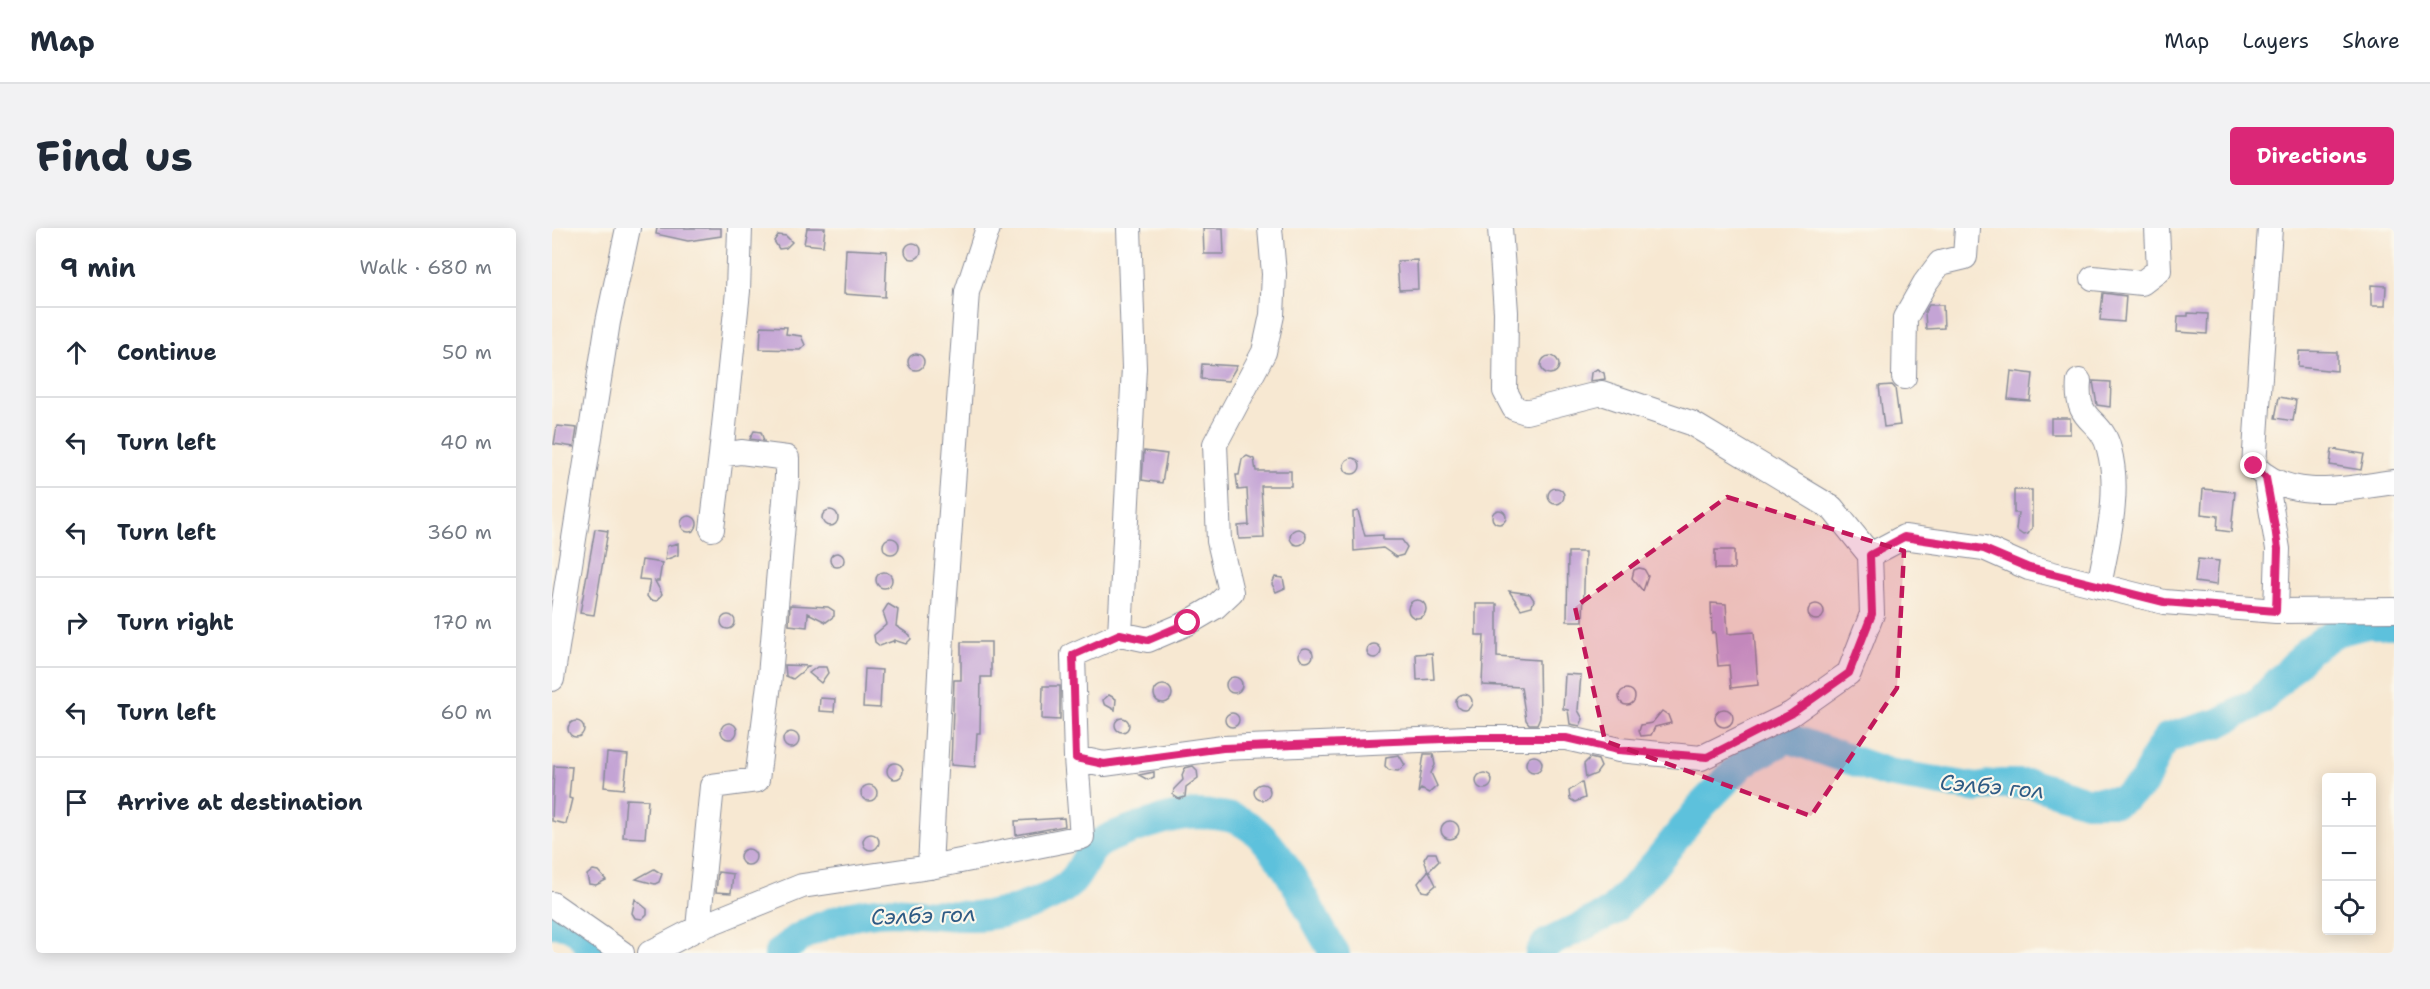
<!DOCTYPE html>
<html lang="en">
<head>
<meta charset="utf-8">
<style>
	:root { --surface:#fff; --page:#f2f2f3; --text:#1f2937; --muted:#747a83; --line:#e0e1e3; --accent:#db2777 }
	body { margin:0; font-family:"Shantell Sans",sans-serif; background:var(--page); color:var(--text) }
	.controls { position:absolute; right:18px; bottom:18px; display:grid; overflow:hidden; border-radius:6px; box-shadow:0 3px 15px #0003 }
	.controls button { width:54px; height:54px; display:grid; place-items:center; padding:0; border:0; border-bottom:2px solid var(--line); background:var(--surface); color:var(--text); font:30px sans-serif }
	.stop { position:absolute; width:18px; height:18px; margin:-14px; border:4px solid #db2777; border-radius:50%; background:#fff }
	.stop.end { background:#db2777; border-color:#fff; box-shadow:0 2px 6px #0008 }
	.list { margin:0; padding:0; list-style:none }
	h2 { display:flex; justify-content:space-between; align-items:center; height:78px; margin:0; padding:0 24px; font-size:26px }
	h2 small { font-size:20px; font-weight:400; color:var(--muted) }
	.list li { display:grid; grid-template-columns:39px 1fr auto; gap:18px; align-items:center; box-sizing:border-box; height:90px; padding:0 24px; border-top:2px solid var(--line) }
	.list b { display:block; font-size:22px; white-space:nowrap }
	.list em { font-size:20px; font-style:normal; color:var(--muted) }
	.icon { flex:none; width:33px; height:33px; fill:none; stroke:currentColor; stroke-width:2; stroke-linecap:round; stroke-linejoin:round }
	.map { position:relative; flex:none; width:1842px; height:725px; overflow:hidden; border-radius:6px }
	header { display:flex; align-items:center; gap:36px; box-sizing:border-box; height:84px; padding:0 30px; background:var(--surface); border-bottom:2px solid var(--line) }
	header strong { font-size:28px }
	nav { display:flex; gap:33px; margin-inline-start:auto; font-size:21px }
	.intro { display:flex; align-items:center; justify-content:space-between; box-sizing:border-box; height:144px; padding:0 36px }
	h1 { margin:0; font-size:42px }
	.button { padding:15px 27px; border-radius:6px; background:var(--accent); color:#fff; font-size:21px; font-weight:700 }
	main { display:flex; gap:36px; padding:0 36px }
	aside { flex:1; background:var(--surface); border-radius:6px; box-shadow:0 3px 15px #0003 }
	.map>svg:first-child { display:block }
</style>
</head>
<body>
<header>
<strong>Map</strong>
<nav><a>Map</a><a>Layers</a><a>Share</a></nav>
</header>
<div class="intro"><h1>Find us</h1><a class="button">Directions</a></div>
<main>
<aside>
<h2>9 min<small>Walk · 680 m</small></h2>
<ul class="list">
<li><svg class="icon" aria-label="ahead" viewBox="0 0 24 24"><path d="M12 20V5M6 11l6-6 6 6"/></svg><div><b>Continue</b></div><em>50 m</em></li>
<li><svg class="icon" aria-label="left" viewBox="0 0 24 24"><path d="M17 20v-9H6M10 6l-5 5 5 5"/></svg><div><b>Turn left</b></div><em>40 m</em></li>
<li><svg class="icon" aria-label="left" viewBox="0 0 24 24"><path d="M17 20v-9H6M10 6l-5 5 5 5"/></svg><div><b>Turn left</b></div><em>360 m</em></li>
<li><svg class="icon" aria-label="right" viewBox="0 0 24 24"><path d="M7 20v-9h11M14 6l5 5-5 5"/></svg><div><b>Turn right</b></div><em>170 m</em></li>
<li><svg class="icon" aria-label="left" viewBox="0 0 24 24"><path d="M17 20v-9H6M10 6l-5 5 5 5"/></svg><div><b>Turn left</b></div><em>60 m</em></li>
<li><svg class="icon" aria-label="arrive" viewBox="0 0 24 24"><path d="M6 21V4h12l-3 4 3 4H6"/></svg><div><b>Arrive at destination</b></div></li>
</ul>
</aside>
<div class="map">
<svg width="1842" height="725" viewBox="0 0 1842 725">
	<rect width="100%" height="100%" fill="#fbf7ec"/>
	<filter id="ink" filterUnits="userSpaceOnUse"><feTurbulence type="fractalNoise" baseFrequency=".0167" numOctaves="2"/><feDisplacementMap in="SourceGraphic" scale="12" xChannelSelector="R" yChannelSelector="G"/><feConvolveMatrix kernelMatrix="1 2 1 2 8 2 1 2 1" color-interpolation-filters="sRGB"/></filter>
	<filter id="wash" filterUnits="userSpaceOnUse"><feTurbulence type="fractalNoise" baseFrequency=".008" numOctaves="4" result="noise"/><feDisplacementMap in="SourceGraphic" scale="24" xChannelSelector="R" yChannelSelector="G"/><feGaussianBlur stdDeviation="1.35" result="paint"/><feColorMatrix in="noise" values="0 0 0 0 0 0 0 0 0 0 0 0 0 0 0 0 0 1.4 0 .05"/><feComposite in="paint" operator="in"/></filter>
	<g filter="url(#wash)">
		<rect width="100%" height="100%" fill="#f7e8d2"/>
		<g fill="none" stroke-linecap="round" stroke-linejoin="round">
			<path stroke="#5dc1dc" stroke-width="30" d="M 0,695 C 5,696 10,695 15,697 C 29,700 34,717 44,725
				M 227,725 C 259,696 311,680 354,684 C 390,686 426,693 462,682 C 482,676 508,667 522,651 C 531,640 534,626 545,617 C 556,607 618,588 635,587 C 647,585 668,587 680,590 C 728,604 756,687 783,725
				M 988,725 L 994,716 L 1059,684 L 1103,636 L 1151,576 L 1192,534 L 1236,510 L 1336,545 L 1425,560 L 1448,556 L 1480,556 L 1534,573 L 1567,573 L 1591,556 L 1605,525 L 1615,510 L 1667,495 L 1708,473 L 1757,422 L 1784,404 L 1815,396 L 1842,396"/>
		</g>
		<g id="blocks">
			<path fill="#c4a4d5" d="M 105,0 L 169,0 L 169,8 L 136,13 L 104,6 Z
				M 255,0 L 273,0 L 271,18 L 252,16 Z
				M 651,0 L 671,0 L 672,26 L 652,26 Z
				M 226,7 L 234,8 L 240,14 L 234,20 L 227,21 L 222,13 Z
				M353 23a8 8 0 1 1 16 0a8 8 0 1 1-16 0Z
				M 294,21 L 335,23 L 333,69 L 292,66 Z
				M 865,32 L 866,61 L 847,62 L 845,33 Z
				M 1819,57 L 1834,58 L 1833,78 L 1819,78 Z
				M 1551,65 L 1574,68 L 1572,94 L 1548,92 Z
				M 1377,77 L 1391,77 L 1392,100 L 1374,101 L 1373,84 Z
				M 1636,85 L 1656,86 L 1655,106 L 1625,104 L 1626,88 L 1636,88 Z
				M 209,98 L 235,99 L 234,106 L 249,108 L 253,117 L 248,122 L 208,121 Z
				M 1747,123 L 1785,124 L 1785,143 L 1746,139 Z
				M356 134a8 8 0 1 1 16 0a8 8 0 1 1-16 0Z
				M989 137a9 9 0 1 1 18 0a9 9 0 1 1-18 0Z
				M 650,136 L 685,138 L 676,153 L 649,151 Z
				M 1045,141 L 1052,145 L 1053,151 L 1038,153 L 1039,145 Z
				M 1459,143 L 1481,146 L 1478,173 L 1456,171 Z
				M 1541,153 L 1559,154 L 1558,179 L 1545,177 Z
				M 1340,157 L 1343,160 L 1348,197 L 1332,199 L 1327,158 Z
				M 1727,169 L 1744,172 L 1741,193 L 1723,190 Z
				M 1499,190 L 1518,190 L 1518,206 L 1499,206 Z
				M 5,198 L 25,200 L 22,219 L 2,216 Z
				M 202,203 L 209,204 L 212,213 L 198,211 Z
				M 1780,221 L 1812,226 L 1809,242 L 1778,237 Z
				M 592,223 L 615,226 L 610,255 L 590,252 Z
				M 695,228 L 702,231 L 704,243 L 739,243 L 739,258 L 709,258 L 712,310 L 687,311 L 686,298 L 697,297 L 695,261 L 686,262 L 684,247 L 687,247 L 690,231 Z
				M792 238a8 8 0 1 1 16 0a8 8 0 1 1-16 0Z
				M996 268a8 8 0 1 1 16 0a8 8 0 1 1-16 0Z
				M 1651,261 L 1683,264 L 1679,304 L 1665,302 L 1666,288 L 1649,286 Z
				M 1462,262 L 1480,262 L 1480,300 L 1476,306 L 1471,307 L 1464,302 L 1466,285 L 1462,285 Z
				M940 289a7 7 0 1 1 14 0a7 7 0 1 1-14 0Z
				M270 290a8 8 0 1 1 16 0a8 8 0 1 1-16 0Z
				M 806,283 L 813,308 L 831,307 L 831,312 L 850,312 L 855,319 L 851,327 L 844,329 L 831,320 L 802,323 L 801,284 Z
				M129 296a8 8 0 1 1 16 0a8 8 0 1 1-16 0Z
				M738 309a8 8 0 1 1 16 0a8 8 0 1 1-16 0Z
				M 43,301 L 56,303 L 42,387 L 28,385 Z
				M331 318a8 8 0 1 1 16 0a8 8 0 1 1-16 0Z
				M 126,315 L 126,327 L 113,332 L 115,318 Z
				M 1163,322 L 1182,322 L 1182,341 L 1163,341 Z
				M 1016,324 L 1033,324 L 1031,393 L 1015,393 Z
				M278 332a7 7 0 1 1 14 0a7 7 0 1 1-14 0Z
				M 1646,331 L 1667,333 L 1664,357 L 1643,354 Z
				M 90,332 L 110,335 L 107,353 L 103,353 L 110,366 L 105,373 L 98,372 L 95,368 L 98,352 L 87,351 Z
				M 1087,340 L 1092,341 L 1096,348 L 1091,363 L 1080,350 L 1082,342 Z
				M324 352a8 8 0 1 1 16 0a8 8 0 1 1-16 0Z
				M 723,349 L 731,350 L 733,360 L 724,364 L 720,356 Z
				M 957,363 L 978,366 L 982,372 L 980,378 L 969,381 Z
				M856 381a9 9 0 1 1 18 0a9 9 0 1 1-18 0Z
				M 1159,375 L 1174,376 L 1176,406 L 1202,404 L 1206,457 L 1179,460 L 1177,437 L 1166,438 L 1163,404 L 1160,405 Z
				M 336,376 L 346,382 L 344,398 L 358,407 L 359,411 L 354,416 L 342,412 L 342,415 L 341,413 L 328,418 L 323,414 L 322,407 L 335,396 L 331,384 Z
				M 924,376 L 945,376 L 945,429 L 987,432 L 988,489 L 985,496 L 977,496 L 974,492 L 969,459 L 930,457 L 932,407 L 924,407 Z
				M1256 384a8 8 0 1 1 16 0a8 8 0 1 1-16 0Z
				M 238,377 L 276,379 L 282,383 L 282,388 L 274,394 L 256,385 L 255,399 L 237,397 Z
				M169 394a7 7 0 1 1 14 0a7 7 0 1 1-14 0Z
				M 409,414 L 439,414 L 439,449 L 429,449 L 428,505 L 425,505 L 423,539 L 399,537 L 402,452 L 409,452 Z
				M815 423a7 7 0 1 1 14 0a7 7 0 1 1-14 0Z
				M747 427a7 7 0 1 1 14 0a7 7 0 1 1-14 0Z
				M 880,425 L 882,451 L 865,452 L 864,426 Z
				M 233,437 L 257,438 L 241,451 L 234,448 Z
				M 265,439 L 274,439 L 276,445 L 269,455 L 257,445 Z
				M 313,441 L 330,442 L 328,480 L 311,479 Z
				M 1013,446 L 1029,447 L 1026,482 L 1031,491 L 1028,498 L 1018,496 L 1016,482 L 1011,481 Z
				M674 457a8 8 0 1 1 16 0a8 8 0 1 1-16 0Z
				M602 466a9 9 0 1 1 18 0a9 9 0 1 1-18 0Z
				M 491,458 L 508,458 L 508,492 L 490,491 Z
				M1067 469a8 8 0 1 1 16 0a8 8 0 1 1-16 0Z
				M904 474a8 8 0 1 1 16 0a8 8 0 1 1-16 0Z
				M 557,467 L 564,471 L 563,482 L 552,476 L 551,472 Z
				M 268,470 L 283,471 L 282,484 L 267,483 Z
				M1163 490a9 9 0 1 1 18 0a9 9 0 1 1-18 0Z
				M 1110,483 L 1116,487 L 1119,495 L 1103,499 L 1099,507 L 1089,508 L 1087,503 L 1089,497 L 1100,495 Z
				M673 492a7 7 0 1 1 14 0a7 7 0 1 1-14 0Z
				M563 497a7 7 0 1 1 14 0a7 7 0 1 1-14 0Z
				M16 501a8 8 0 1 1 16 0a8 8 0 1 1-16 0Z
				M169 503a8 8 0 1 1 16 0a8 8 0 1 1-16 0Z
				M231 512a8 8 0 1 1 16 0a8 8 0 1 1-16 0Z
				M 55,525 L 76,527 L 72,561 L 52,559 Z
				M 872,526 L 881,526 L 883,537 L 879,545 L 885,558 L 877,565 L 869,561 L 866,565 Z
				M 847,527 L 853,537 L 846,543 L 837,542 L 833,538 L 834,529 Z
				M974 536a8 8 0 1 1 16 0a8 8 0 1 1-16 0Z
				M 1038,530 L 1046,532 L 1049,539 L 1044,546 L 1034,550 L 1032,536 Z
				M335 543a8 8 0 1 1 16 0a8 8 0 1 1-16 0Z
				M 2,538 L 20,539 L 17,570 L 20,571 L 14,596 L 0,593 Z
				M 641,538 L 645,542 L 646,550 L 634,559 L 633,569 L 627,571 L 621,567 L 622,561 L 631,552 L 630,547 L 633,540 Z
				M 602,544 L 602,549 L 596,552 L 587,547 Z
				M924 553a8 8 0 1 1 16 0a8 8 0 1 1-16 0Z
				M 1030,554 L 1033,570 L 1023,574 L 1018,571 L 1017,563 Z
				M702 564a8 8 0 1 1 16 0a8 8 0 1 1-16 0Z
				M309 565a8 8 0 1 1 16 0a8 8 0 1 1-16 0Z
				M 74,571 L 96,572 L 93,610 L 71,609 Z
				M 512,590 L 513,598 L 464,607 L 463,593 Z
				M889 602a9 9 0 1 1 18 0a9 9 0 1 1-18 0Z
				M311 614a8 8 0 1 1 16 0a8 8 0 1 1-16 0Z
				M188 629a8 8 0 1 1 16 0a8 8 0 1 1-16 0Z
				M 876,625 L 884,625 L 887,633 L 877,643 L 884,657 L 876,664 L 870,663 L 866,655 L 876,643 L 872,631 Z
				M 102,641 L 110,646 L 107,654 L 103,656 L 84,651 Z
				M 41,642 L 46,643 L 54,652 L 44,657 L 37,656 L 35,647 Z
				M 166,644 L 181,646 L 179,665 L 164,664 Z
				M 83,671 L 95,681 L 95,686 L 90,691 L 83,690 L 80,685 Z"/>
		</g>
	</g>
	<g filter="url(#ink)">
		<use href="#blocks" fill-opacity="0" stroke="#898c98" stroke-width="1.5"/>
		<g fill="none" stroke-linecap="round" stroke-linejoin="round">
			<g stroke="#898c98" stroke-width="26">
				<path id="minor" d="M 1718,0 L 1702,238 C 1738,275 1796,260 1842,254
					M 1541,50 L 1590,55 L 1607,42 L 1605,0
					M 1352,149 L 1353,90 L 1373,55 L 1388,35 L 1413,29 L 1415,0
					M 1527,153 C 1523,197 1549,188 1557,221 C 1569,265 1555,315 1547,358
					M 160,301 L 169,227
					M 1318,327 L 1352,309 L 1432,320 L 1477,340 L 1612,374 L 1724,383 L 1726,321 L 1714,251
					M 1724,383 L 1842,382
					M 568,406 L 582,140 L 577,0
					M 0,451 L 56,94 L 76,0
					M 524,530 L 552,536 L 671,520 L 916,510 L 1014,510 L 1067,522 L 1149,530 L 1239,486 L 1297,445 L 1320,386 L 1318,327 L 1280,280 L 1139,195 L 1050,165 L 974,184 L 962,180 L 953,163 L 954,84 L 948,0
					M 378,639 L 390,407 L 415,64 L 436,0
					M 0,676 L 70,725
					M 146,700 L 160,558 L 205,552 L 218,448 L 235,249 L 235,230 L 189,224 L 169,227 L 186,63 L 188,0
					M 98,725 L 146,700 L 250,658 L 378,639 L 530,609 L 524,530 L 521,427 L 568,406 L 596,412 L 636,395 L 663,379 L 679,364 L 667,313 L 663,216 L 712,124 L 720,87 L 722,46 L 718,0"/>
			</g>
			<use href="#minor" stroke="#fff" stroke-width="24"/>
		</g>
	</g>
	<g fill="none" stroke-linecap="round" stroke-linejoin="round" filter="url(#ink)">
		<path stroke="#db2777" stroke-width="8" d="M 636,395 L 596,412 L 568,406 L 521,427 L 524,530 L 552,536 L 671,520 L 916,510 L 1014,510 L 1066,522 L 1155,529 L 1239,486 L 1297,445 L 1320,386 L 1318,327 L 1352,309 L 1432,321 L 1477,340 L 1612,374 L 1724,383 L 1726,321 L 1723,299 L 1714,250 L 1702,238"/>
	</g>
	<path fill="#c2185b" fill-opacity="0.2" stroke="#c2185b" stroke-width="4.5" stroke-dasharray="12 8" stroke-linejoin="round" d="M 1175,269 L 1352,323 L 1345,460 L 1259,588 L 1053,513 L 1023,379 Z"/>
	<g text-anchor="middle" stroke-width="4.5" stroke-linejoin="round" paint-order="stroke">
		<g font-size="22" font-style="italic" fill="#2f5b84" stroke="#fbf7ec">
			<text transform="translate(1440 558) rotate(5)" y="8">Сэлбэ гол</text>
			<text transform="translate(371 687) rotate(-2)" y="8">Сэлбэ гол</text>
		</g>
	</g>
</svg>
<div class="controls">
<button>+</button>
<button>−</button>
<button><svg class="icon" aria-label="locate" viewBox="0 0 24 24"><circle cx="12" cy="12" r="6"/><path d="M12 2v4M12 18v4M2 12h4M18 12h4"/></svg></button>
</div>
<div class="stop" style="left:636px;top:395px"></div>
<div class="stop end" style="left:1702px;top:238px"></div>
</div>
</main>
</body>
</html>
